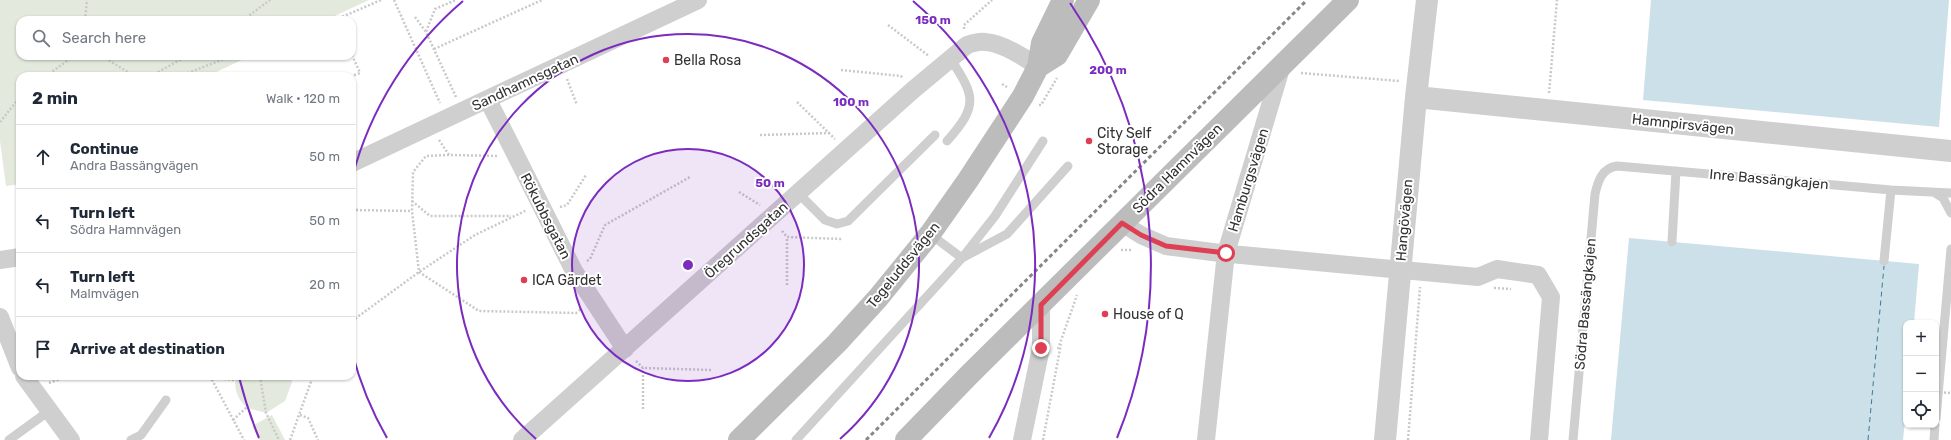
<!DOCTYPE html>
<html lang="en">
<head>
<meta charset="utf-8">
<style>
	:root { --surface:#fff; --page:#f6f6f7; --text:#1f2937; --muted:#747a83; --line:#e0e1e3 }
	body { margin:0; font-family:Rubik,sans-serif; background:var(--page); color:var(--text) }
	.controls { position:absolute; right:12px; bottom:12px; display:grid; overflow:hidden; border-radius:8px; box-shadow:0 1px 3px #0004 }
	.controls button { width:36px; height:36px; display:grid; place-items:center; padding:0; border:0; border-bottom:1px solid var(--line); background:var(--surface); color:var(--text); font:20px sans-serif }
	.stop { position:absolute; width:12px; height:12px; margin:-9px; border:3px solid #de3f52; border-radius:50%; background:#fff }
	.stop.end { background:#de3f52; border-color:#fff; box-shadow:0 1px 4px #0008 }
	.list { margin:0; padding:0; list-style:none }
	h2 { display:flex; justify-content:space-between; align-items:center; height:52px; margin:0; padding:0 16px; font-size:17px }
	h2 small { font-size:13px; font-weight:400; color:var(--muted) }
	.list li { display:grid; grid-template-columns:26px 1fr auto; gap:12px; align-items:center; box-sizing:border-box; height:64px; padding:0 16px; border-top:1px solid var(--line) }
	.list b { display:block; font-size:15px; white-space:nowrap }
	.list p { margin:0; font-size:13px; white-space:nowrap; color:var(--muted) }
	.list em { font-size:13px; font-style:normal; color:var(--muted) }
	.icon { flex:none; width:22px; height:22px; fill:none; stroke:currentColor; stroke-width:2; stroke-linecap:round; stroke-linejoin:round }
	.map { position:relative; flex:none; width:1951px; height:440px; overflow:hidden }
	.search { position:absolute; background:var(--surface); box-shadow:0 1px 3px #0004; left:16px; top:16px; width:340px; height:44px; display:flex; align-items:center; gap:10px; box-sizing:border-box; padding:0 14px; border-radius:12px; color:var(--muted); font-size:15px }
	.panel { position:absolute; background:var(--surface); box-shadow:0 1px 3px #0004; left:16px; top:72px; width:340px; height:308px; border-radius:12px }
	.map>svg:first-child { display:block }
</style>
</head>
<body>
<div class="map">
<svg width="1951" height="440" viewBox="0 0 1951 440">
	<rect width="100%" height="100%" fill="#fff"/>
	<path fill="#e3e9dc" d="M 0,0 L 369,0 L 326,20 L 20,20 L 20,56 L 250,56 L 208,76 L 20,76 L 20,184 L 6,186 L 0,141 Z
		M 237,376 L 290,376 L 292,382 L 285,401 L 266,413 C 260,411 252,410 247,407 C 238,401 232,385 237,376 Z
		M 272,415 L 285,440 L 259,440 L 252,426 Z"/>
	<path fill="#cce0ea" d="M 1651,0 L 1949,0 L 1939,127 L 1643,100 Z
		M 1629,238 L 1919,264 L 1914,323 L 1906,323 L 1906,411 L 1903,440 L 1611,440 Z"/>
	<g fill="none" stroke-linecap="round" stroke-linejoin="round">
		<path stroke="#427792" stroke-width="1" stroke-dasharray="5 4" stroke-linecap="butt" d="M 1868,440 L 1884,266"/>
		<path stroke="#c9c9c9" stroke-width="2.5" stroke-dasharray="2 2" stroke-linecap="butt" d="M 394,0 L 440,103
			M 415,17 L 426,32
			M 85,20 L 87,0
			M 243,20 L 270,0
			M 335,20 L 381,0
			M 888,25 L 929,56
			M 964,29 L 964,25 L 992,0
			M 434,49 L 542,0
			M 352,55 L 360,73 L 352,76
			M 102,56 L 134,76
			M 841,70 L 901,76 L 903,79
			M 1301,73 L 1399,81
			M 46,76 L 74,56
			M 151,76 L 187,56
			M 180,76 L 232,56
			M 567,79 L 577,105
			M 1002,84 L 1007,87
			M 1549,93 L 1557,0
			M 456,97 L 426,32 L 435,9 L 456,0
			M 797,102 L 835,139
			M 1039,105 L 1041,105 L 1057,78
			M 0,122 L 20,97
			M 760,135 L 830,133
			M 439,140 L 449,155 L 498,156
			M 449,155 L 426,156 L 413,172 L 412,211 L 419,272 L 479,311 L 576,313 L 581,309
			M 739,192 L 760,205
			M 412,201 L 430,216 L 511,216
			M 560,207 L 567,205 L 586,175
			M 352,209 L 353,179
			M 352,210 L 412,211
			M 782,231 L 787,237 L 842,239
			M 1121,250 L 1132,250
			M 587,261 L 590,259 L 605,225 L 690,177
			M 787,285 L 787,237
			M 1494,288 L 1511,289
			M 352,321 L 419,272 L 475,235 L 527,210
			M 1058,349 L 1077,295
			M 636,361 L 643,368 L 711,370
			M 210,376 L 244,440
			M 260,376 L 266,413 L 279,440
			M 212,378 L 235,380
			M 49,383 L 69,376
			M 643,409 L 643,368
			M 300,415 L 308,418 L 318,440
			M 233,420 L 247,407
			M 290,440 L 313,376
			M 1043,440 L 1061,344
			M 1408,440 L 1420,287"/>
		<path stroke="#cfcfcf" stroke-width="9" d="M 947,141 C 979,105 975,96 950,58
			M 798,193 L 825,220 L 837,224 L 848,221 L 935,135
			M 1935,193 L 1943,198 L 1951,213
			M 930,234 L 962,258 L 995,216 L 1043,141
			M 1672,242 L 1676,171
			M 1884,261 L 1891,190
			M 1936,418 L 1951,249
			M 9,440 L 49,411
			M 131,440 L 141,435 L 166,400
			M 796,440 L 962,258 L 1007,234 L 1068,166
			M 1573,440 L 1595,194 C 1598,181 1602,168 1617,166 L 1891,190 L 1951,193
			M 1934,440 L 1935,425"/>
		<path stroke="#cfcfcf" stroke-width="18" d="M 488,100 L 574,271 L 625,349
			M 352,163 L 698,0
			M 1122,223 L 1141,235 L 1166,246 L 1220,253 L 1478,277 L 1497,269 L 1538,275 L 1551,297 L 1539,440
			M 0,260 L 20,257
			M 0,317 L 20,368
			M 24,376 L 71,440
			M 522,440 L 913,90 L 967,45 C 973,43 979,41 985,42 C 1003,43 1024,57 1038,67
			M 1022,440 L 1041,348 L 1041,305
			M 1206,440 L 1226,253 L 1282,65"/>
		<path stroke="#cfcfcf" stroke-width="22" d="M 1416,97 L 1951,151
			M 1385,440 L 1416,97 L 1427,0"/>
		<path stroke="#bcbcbc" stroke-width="22" d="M 1038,67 L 1057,55 L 1089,0
			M 739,440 L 837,343 L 878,298 L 930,234 L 968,180 L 1023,96 L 1038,67 L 1042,43 L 1063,0
			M 906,440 L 969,375 L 1348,0"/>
		<path stroke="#878787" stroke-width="3" stroke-dasharray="4 3" stroke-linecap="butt" d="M 866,440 L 1307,0"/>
		<path stroke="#c9c9c9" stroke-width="2.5" stroke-dasharray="2 2" stroke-linecap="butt" d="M 1936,392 L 1951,393"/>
	</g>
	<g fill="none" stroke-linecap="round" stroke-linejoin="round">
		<path stroke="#de3f52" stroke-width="5" d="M 1041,348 L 1041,305 L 1122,223 L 1141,235 L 1166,246 L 1226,253"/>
	</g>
	<circle cx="688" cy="265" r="116" fill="#7b2cbf" fill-opacity=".12"/>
	<g fill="none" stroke="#7b2cbf" stroke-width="2">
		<circle cx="688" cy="265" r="116"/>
		<path d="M536 439A231 231 0 1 1 840 439"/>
		<path d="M387 438A347 347 0 0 1 352 352M352 178A347 347 0 0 1 463 1M913 1A347 347 0 0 1 989 438"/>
		<path d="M259 438A463 463 0 0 1 239 377M1070 3A463 463 0 0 1 1117 438"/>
	</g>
	<g fill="#de3f52" stroke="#fff" stroke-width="1.5">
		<circle cx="666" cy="60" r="4"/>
		<circle cx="1089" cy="141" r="4"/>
		<circle cx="524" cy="280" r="4"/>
		<circle cx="1105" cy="314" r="4"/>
	</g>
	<g text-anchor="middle" stroke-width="4" stroke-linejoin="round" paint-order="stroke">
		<g font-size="14" fill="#323232" stroke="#fff" text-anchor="start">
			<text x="674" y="65">Bella Rosa</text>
			<text x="1097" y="138">City Self<tspan x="1097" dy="16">Storage</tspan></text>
			<text x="532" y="285">ICA Gärdet</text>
			<text x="1113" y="319">House of Q</text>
		</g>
		<g font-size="14" fill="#323232" stroke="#fff">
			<text transform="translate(525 82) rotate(-25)" y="5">Sandhamnsgatan</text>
			<text transform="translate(1683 124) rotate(6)" y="5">Hamnpirsvägen</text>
			<text transform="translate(1177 168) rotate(-45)" y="5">Södra Hamnvägen</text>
			<text transform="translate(1769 179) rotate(5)" y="5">Inre Bassängkajen</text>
			<text transform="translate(1248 180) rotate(-73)" y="5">Hamburgsvägen</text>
			<text transform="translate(546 216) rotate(63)" y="5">Rökubbsgatan</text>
			<text transform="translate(1404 220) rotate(-85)" y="5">Hangövägen</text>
			<text transform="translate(746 240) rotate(-42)" y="5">Öregrundsgatan</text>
			<text transform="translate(903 265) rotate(-51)" y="5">Tegeluddsvägen</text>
			<text transform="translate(1585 304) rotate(-85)" y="5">Södra Bassängkajen</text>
		</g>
	</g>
	<circle cx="688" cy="265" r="6" fill="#7b2cbf" stroke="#fff" stroke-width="2"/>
	<g font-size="12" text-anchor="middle" font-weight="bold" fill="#7b2cbf" stroke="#fff" stroke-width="4" stroke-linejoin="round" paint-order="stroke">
		<text x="933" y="24">150 m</text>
		<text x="1108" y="74">200 m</text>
		<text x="851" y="106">100 m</text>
		<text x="770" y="187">50 m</text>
	</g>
</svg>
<div class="controls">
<button>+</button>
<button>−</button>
<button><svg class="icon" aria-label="locate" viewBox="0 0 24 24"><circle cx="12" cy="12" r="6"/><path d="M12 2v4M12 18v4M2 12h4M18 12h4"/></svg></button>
</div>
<div class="stop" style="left:1226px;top:253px"></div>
<div class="stop end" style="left:1041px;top:348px"></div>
<div class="search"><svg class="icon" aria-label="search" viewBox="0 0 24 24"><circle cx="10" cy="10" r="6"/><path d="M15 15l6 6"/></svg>Search here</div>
<section class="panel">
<h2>2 min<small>Walk · 120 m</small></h2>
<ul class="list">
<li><svg class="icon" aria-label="ahead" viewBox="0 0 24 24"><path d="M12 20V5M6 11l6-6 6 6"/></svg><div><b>Continue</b><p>Andra Bassängvägen</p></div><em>50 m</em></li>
<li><svg class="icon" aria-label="left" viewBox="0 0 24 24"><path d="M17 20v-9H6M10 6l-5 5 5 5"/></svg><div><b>Turn left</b><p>Södra Hamnvägen</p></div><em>50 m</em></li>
<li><svg class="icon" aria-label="left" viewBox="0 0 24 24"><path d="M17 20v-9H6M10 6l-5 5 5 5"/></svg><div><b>Turn left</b><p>Malmvägen</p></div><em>20 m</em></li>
<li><svg class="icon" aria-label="arrive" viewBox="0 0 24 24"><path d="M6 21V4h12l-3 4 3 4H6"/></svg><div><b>Arrive at destination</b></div></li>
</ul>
</section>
</div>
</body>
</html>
